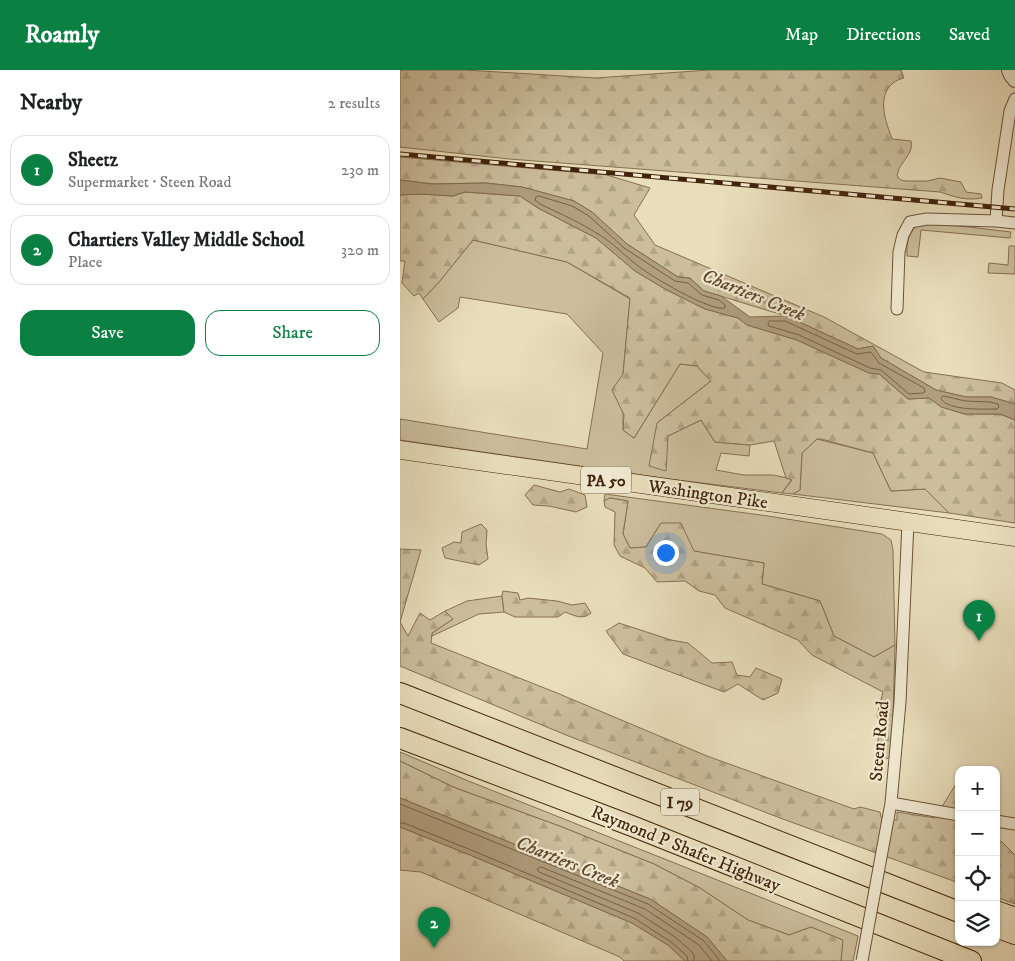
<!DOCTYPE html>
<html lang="en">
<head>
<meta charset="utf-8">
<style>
	:root { --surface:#fff; --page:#f2f2f2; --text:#202124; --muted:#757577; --line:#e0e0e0; --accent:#0b8043 }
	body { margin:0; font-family:"IM FELL DW Pica",serif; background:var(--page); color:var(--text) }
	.controls { position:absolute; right:15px; bottom:15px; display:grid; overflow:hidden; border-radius:10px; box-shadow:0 1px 4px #0004 }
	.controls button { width:45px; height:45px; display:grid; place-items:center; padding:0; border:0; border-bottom:1px solid var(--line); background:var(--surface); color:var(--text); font:25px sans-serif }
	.you { position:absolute; left:265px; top:482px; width:18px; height:18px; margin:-12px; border:4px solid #fff; border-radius:50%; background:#1a73e8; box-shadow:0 0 0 8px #1a73e833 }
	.badge { display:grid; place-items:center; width:32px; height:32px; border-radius:50%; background:var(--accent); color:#fff; font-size:16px; font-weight:700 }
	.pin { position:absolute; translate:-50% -41px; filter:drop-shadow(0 1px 2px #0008) }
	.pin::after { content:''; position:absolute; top:26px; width:18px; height:15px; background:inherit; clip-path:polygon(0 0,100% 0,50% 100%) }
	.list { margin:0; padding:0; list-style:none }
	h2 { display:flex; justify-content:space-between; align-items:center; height:65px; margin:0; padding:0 20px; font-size:21px }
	h2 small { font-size:16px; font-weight:400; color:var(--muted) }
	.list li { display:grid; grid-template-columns:32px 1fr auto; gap:15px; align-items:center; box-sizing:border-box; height:70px; margin:0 10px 10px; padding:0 10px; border:1px solid var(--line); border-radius:15px }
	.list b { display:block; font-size:19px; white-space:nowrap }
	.list p { margin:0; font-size:16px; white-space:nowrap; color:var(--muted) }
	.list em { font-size:16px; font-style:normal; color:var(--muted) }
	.actions { display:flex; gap:10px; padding:15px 20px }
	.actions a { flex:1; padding:11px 0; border:1px solid var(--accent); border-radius:15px; text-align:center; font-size:18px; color:var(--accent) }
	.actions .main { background:var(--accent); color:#fff }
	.icon { flex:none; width:28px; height:28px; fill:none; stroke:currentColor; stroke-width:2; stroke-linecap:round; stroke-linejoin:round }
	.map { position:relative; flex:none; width:615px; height:891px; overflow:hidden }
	header { display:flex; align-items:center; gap:30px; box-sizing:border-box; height:70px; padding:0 25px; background:var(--accent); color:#fff }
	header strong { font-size:24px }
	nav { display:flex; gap:28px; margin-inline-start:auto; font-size:18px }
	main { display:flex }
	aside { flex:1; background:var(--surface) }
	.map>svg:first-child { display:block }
</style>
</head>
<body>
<header>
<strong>Roamly</strong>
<nav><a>Map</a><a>Directions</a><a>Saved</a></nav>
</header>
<main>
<aside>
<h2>Nearby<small>2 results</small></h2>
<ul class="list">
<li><span class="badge">1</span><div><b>Sheetz</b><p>Supermarket · Steen Road</p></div><em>230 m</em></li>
<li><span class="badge">2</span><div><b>Chartiers Valley Middle School</b><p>Place</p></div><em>320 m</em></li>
</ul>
<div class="actions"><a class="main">Save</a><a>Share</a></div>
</aside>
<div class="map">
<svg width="615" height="891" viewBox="0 0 615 891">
	<defs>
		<pattern id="forest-firs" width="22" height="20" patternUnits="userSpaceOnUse" patternTransform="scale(1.25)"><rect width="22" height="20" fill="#ccbe9d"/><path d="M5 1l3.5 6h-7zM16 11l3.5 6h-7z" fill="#b0a386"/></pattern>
	</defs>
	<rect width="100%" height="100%" fill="#e9debc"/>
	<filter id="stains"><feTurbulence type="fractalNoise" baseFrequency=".004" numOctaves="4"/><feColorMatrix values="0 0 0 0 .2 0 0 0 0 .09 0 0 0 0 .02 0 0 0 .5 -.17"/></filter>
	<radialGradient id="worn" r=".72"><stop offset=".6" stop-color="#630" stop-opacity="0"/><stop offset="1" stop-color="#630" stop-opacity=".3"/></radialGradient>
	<path fill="#ccbe9d" stroke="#867052" d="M 520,153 L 569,157 L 611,162 L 610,168 L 521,160 L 518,187 L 507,186 C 506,172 509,161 520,153 Z
		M 73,170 L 167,192 L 230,229 L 223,304 L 223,360 L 234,368 L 280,294 L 297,296 L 311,311 L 257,353 L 268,366 L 301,350 L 315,372 L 350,375 L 349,386 L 321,383 L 316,400 L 344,405 L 373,405 L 392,409 L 382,423 L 270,409 L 0,370 L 0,349 L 187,379 L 203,283 L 167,244 L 60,227 L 58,238 L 39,252 L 23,229 L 39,212 Z
		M 609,176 L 615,176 L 615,204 L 588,203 L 589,193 L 608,195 Z
		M 417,369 L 473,383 L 491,421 L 525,419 L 549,443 L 393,424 L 400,420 L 402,383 Z
		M 205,424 L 368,446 L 482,464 L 491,470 L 493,480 L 495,575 L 474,587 L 434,566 L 420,531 L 362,514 L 364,493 L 293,481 L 261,453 L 246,477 L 230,478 L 223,464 L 228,431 L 210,428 L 204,431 Z
		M 102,526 L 104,542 L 79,544 L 32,566 L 32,563 L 53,549 L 45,541 L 67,531 Z
		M 0,682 L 66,710 L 458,866 L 453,891 L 441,891 L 442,870 L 411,857 L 389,865 L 348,850 L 300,818 L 254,794 L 162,757 L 53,717 L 0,691 Z"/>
	<path fill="url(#forest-firs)" stroke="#867052" d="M 0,0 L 65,0 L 196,8 L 309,0 L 501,0 L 504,8 C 501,9 496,10 493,13 C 476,27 486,52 492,69 L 511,71 C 513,81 507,86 502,94 C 499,97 498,102 497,106 L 501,110 L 506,111 L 527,111 L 540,108 L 561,112 L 566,122 L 581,124 L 582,128 C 566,131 555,127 540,122 L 109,89 L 0,77 Z
		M 0,87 L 207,105 L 250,118 L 234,145 L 255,175 L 424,247 L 524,302 L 602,313 L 615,320 L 615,334 L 591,327 L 566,327 L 536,320 L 481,288 L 473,276 L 458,279 L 386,246 L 304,221 L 290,208 L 278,207 L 227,174 L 192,142 L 174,131 L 122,117 L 85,113 L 32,114 L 0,110 Z
		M 65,122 L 120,126 L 138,138 L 196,168 L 235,201 L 265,219 L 305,239 L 338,248 L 347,255 L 397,270 L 469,303 L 479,304 L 508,329 L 529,328 L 542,337 L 564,344 L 600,344 L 615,350 L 615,453 L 549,443 L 525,419 L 491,421 L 473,383 L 421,369 L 417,369 L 402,383 L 400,420 L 393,424 L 382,423 L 392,410 L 386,408 L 374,371 L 350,375 L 315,372 L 301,350 L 268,366 L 266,401 L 249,396 L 257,353 L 311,311 L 297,296 L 280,294 L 234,368 L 223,360 L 224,345 L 212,320 L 223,304 L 230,228 L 167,192 L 73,170 L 39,212 L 23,229 L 19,223 L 14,226 L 2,213 L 5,191 L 0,191 L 0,125 L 20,124 L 53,126 Z
		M 134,415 L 160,422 L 169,419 L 185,425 L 187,437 L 176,442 L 149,436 L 133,435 L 125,425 Z
		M 210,428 L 228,431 L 223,464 L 230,478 L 246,477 L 261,453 L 281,453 L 294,481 L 364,493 L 362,514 L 420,531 L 434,566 L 474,587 L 495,575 L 492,684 L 487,689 L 476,679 L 481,656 L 477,645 L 483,622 L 412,585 L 398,570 L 325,538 L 315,525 L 299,521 L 285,511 L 257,512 L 245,498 L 220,486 L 214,475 L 215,442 L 205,437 L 204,431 Z
		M 81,454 L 87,460 L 86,474 L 88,489 L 79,495 L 45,488 L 42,478 L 54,472 L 61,473 L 62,462 Z
		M 0,479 L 21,480 L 0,552 L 8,566 L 20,543 L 30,550 L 45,541 L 53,549 L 32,563 L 31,573 L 157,623 L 307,686 L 454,739 L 460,737 L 480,742 L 481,747 L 497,750 L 497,742 L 535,748 L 556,714 L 559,715 L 559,813 L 380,748 L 166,665 L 0,596 Z
		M 103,521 L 118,523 L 120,530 L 128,528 L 157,531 L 172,535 L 185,533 L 191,543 C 183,550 175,546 165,542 L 158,547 L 115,547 L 104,542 L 102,526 Z
		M 219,553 L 271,570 L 288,573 L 312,593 L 332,592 L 337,605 L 350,607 L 356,598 L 382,609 L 378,623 L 363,630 L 338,614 L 324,622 L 223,584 L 206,561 Z
		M 0,691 L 53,717 L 162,757 L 254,794 L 300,818 L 348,850 L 389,865 L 411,857 L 443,870 L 441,891 L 327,891 L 307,867 L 250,829 L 0,728 Z
		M 0,757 L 70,785 L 232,853 L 268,875 L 285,891 L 224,891 L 220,887 L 21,802 L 0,800 Z
		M 596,769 L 602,772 L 615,785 L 615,834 L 596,827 Z"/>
	<path fill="#b09e7f" stroke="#836d4f" d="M 0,110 L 32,114 L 86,113 L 122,117 L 174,131 L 192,142 L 227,174 L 278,207 L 289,208 L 304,221 L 321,226 L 350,247 L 386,246 L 458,279 L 473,276 L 481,288 L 536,320 L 566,327 L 591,327 L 615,334 L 615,350 L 600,344 L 565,344 L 541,337 L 529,328 L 508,329 L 479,304 L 469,303 L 397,270 L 347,255 L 338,248 L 305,239 L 265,219 L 235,201 L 196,168 L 138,138 L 120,126 L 65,122 L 53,126 L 20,124 L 0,125 Z
		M 0,728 L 250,829 L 307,867 L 327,891 L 285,891 L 268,875 L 232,853 L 70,785 L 0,757 Z"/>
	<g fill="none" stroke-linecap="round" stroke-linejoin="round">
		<path stroke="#786044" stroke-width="1" d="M 139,126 L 172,136 L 189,146 L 224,178 L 275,211 L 288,213 L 302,225 L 319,230 L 325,235 L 325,238 C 311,242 250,206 237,195 C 224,185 212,172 198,164 C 181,153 159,143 140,134 L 135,130 L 136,127 Z
			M 370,251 L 385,251 L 457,284 L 471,282 L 479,293 L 524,318 L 525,322 L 523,323 L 509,324 L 481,300 L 470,298 L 399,265 L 369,256 L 368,253 Z
			M 544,326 L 565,331 L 590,332 L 598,334 L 599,337 L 597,339 C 582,339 550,341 541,329 L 542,327 Z
			M 0,734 L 248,834 L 304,871 L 320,891
			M 0,753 L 4,753 L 71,780 L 234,848 L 271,872 L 287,886 L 288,891
			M 294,891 L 294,886 L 292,882 L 275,867 L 238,843 L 139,802 L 137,799 L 141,797 L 245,839 L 299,875 L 312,891"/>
		<g stroke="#6a5235" stroke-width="13">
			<path id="minor" d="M 596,151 L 598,120 L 610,41 L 615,29
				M 497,239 L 499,182 L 503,165 L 510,152 L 527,149 L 596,151 L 615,153
				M 491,733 L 559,745
				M 488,749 L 491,733 L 500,632 L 508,452
				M 596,751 L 615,754"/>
		</g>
		<g stroke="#6a5235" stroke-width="16">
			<path id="tertiary" d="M 609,0 L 611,5 L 615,10"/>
		</g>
		<g stroke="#402308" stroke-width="19">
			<path id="primary" d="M 0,380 L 615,467"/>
		</g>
		<g stroke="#402308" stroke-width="22">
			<path id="motorway" d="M 0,623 L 559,842
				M 0,668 L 232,756 L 571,891
				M 596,841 L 615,848
				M 596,857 L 615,864"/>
		</g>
		<use href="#minor" stroke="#f1ead3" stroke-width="11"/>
		<use href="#tertiary" stroke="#f1ead3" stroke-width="14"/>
		<use href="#primary" stroke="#e9debc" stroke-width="18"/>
		<use href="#motorway" stroke="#e9debc" stroke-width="20"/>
		<g stroke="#402308" stroke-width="5">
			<path id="rail" d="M 0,84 L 615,139"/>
		</g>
		<use href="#rail" stroke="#f1ead3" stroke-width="3" stroke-dasharray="9" stroke-linecap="butt"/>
		<g stroke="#6a5235" stroke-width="13" stroke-linecap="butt">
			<path id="minor-bridge" d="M 462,891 L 488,749"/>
		</g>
		<use href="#minor-bridge" stroke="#f1ead3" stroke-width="11"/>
	</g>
	<g text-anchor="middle" stroke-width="4.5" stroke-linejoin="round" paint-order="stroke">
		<g fill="#f1ead3" stroke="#755f45" stroke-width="1">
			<rect x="181" y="396.5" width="50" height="27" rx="4"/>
			<rect x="261" y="718.5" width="38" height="27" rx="4"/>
		</g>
		<g font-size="16" font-weight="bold" fill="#402308">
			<text x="206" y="416">PA 50</text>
			<text x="280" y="738">I 79</text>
		</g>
		<g font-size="18" fill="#402308" stroke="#f1ead3">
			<text transform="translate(308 424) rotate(8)" y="6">Washington Pike</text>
			<text transform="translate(479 671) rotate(-85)" y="6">Steen Road</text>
			<text transform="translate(286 778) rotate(22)" y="6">Raymond P Shafer Highway</text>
		</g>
		<g font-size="19" font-style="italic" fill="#62482c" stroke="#f1ead3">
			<text transform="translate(354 224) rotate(22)" y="7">Chartiers Creek</text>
			<text transform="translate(168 791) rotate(22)" y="7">Chartiers Creek</text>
		</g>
	</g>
	<rect width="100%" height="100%" filter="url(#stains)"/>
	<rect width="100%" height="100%" fill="url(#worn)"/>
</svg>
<div class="controls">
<button>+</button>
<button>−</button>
<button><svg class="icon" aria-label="locate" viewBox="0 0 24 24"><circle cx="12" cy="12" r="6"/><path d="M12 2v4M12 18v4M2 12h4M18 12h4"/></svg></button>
<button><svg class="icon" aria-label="layers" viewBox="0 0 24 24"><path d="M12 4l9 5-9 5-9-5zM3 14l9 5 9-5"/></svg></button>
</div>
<div class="you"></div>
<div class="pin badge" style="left:579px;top:571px">1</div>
<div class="pin badge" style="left:34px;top:878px">2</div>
</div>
</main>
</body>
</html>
